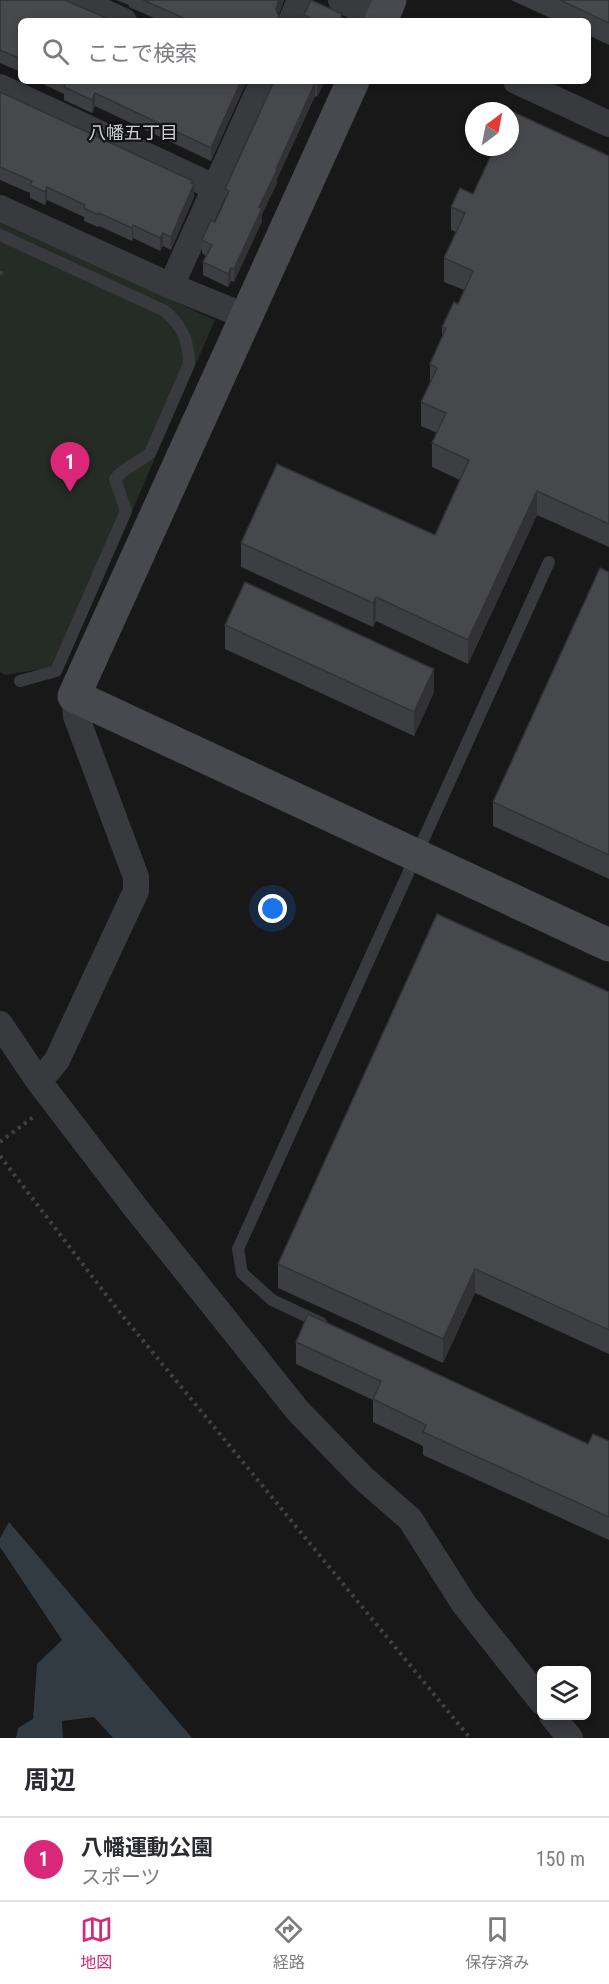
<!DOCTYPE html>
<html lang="ja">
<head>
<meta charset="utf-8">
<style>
	:root { --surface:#fff; --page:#f2f2f3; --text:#2b2b33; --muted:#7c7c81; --line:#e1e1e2; --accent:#db2777 }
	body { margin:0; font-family:"Roboto Condensed","Noto Sans JP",sans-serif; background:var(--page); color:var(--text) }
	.controls { position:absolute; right:18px; bottom:18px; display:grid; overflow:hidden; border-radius:9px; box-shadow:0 3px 9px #0003 }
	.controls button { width:54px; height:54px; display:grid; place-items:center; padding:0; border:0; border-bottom:2px solid var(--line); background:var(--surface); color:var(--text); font:30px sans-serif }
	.compass { position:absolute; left:465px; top:102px; width:54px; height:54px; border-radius:50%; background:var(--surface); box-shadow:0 3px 9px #0003; rotate:32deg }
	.you { position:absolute; left:273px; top:909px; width:21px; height:21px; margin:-15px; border:4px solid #fff; border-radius:50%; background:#1a73e8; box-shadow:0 0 0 9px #1a73e833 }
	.badge { display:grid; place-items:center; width:39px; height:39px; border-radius:50%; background:var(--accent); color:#fff; font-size:20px; font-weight:700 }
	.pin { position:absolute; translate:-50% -50px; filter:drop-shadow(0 2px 3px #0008) }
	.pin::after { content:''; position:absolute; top:32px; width:21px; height:18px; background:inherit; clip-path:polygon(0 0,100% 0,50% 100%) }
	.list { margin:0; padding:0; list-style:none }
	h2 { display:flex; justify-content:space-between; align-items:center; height:78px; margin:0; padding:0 24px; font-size:26px }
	h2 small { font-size:20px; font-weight:400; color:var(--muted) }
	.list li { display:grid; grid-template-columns:39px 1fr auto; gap:18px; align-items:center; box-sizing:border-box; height:84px; padding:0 24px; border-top:2px solid var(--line) }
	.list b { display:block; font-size:22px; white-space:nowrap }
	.list p { margin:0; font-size:20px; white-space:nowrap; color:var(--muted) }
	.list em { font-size:20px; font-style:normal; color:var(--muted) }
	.icon { flex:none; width:33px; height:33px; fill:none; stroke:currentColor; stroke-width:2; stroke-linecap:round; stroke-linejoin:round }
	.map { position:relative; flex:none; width:609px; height:1738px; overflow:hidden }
	.search { position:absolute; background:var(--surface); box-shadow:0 3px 9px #0003; left:18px; right:18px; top:18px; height:66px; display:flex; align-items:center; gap:15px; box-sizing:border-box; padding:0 21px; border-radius:9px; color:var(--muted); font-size:22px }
	.sheet { height:162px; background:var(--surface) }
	nav { display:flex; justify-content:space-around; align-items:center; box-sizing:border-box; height:84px; border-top:2px solid var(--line); background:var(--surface); font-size:16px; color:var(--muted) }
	nav a { display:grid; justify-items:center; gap:3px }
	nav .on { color:var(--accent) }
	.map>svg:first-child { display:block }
</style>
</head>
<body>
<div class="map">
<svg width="609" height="1738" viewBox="0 0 609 1738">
	<rect width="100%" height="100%" fill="#181819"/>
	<path fill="#242c25" d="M 0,221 L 215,320 L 65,665 L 5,675 L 0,672 Z"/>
	<path fill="#323b41" d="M 9,1522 L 192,1738 L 113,1738 L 94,1717 L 62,1721 L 63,1738 L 16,1738 L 18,1728 L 33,1719 L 37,1664 L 62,1640 L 0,1547 L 0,1538 Z"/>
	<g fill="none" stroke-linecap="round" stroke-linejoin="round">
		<path stroke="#3f4145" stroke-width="4" stroke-dasharray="3 4.5" stroke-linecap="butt" d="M 0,272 L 6,276
			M 0,1142 L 36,1115
			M 0,1156 L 117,1309 L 470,1738"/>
		<path stroke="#393a3e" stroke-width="12" d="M 0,235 L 165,311 C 182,326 189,341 189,364 L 150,453 C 139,463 124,467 115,479 L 126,511 L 56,671 L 20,681
			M 321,1323 L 272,1300 L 242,1273 L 238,1249 L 549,562"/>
		<path stroke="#393a3e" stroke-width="26" d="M 77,0 L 124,21
			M 341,0 L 385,21
			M 291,21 L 300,0
			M 516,81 L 609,124
			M 0,87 L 214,187
			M 0,208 L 171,286 L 245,316
			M 171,286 L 263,81
			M 0,1024 L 37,1079 L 135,1207 L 298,1411 L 363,1478 L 410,1519 L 464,1604 L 542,1702
			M 37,1079 L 49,1070 L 57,1060 L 136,891 L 136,877 L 76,716 L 74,696
			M 552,1716 L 570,1738"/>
		<path stroke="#47494e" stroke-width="33" d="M 381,21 L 390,0
			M 353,81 L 74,696 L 609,945"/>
	</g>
	<path fill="#3d3e41" d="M 0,0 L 21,21 L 21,72 L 0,63 Z
		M 116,0 L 284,0 L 278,15 L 279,21 L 161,21 L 129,7 L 129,5 Z
		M 511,0 L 609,0 L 609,45 L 588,35 L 588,21 L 557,21 Z
		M 304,15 L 342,17 L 349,21 L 304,21 Z
		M 43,81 L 247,81 L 211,161 L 95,106 L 92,113 L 64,100 L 64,94 L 45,85 L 45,82 Z
		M 274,81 L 325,81 L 317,97 L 315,96 L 277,179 L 277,183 L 262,214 L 262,221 L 234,282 L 231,281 L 228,287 L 203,275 L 203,262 L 206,256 L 202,253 L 202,240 L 215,222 L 225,200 L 225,189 Z
		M 0,92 L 193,183 L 194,197 L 171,250 L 163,246 L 160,251 L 133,238 L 132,241 L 99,226 L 98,227 L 84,221 L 84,217 L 47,200 L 45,205 L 30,198 L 30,193 L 0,180 Z
		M 609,156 L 609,547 L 537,515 L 468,664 L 376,621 L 373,627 L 241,567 L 241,543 L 435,535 L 460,480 L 432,467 L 432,443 L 437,433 L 421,426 L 421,402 L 430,383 L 430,364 L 442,337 L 442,327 L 458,304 L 464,290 L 444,282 L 444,258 L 456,232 L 451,230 L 451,207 L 473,194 Z
		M 609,572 L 609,879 L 493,826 L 493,802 Z
		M 225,625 L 434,692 L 414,736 L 225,649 Z
		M 609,992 L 609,1354 L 475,1293 L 443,1363 L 278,1288 L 278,1264 Z
		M 296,1342 L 588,1444 L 609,1441 L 609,1540 L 423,1455 L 423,1446 L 373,1422 L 373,1400 L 296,1364 Z"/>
	<path fill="#323235" d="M 279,0 L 284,0 L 277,21 L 276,9 Z
		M 241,81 L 247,81 L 211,161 L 211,148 Z
		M 319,81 L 325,81 L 317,97 L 317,84 Z
		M 315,83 L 315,96 L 277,179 L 277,183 L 262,214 L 262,221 L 234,282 L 234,269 L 259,207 Z
		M 95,93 L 95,106 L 92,113 L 92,100 Z
		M 193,181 L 193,188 L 194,184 L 194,197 L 171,250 L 171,237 Z
		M 47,187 L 47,200 L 45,205 L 45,192 Z
		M 133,225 L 133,238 L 132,241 L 132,228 Z
		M 163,233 L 163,246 L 160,251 L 160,238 Z
		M 231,268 L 231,281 L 228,287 L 228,274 Z
		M 537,491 L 537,515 L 468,664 L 468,640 Z
		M 376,597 L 376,621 L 373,627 L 373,603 Z
		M 434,669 L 434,692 L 414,736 L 414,712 Z
		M 475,1269 L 475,1293 L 443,1363 L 443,1339 Z"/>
	<path fill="#47484c" stroke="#323235" stroke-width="1.5" d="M 0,0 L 65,0 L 113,21 L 21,21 L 21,59 L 0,50 Z
		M 143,0 L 279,0 L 276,9 L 279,17 L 277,21 L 190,21 Z
		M 311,0 L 342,14 L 341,17 L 349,21 L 316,21 L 304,15 Z
		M 560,0 L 609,0 L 609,23 Z
		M 64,81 L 241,81 L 211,148 L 95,93 L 92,100 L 64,87 L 66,82 Z
		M 274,81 L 319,81 L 317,84 L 315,83 L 276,169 L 277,170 L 259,207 L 262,208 L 234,269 L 231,268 L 228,274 L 203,262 L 212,245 L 202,240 L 211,220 L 215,222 L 229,191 L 225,189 Z
		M 0,92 L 193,181 L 191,183 L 194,184 L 171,237 L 163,233 L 160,238 L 133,225 L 132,228 L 99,213 L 98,215 L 84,208 L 85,205 L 47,187 L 45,192 L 30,185 L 32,181 L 0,167 Z
		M 511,111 L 609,156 L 609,524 L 537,491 L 468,640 L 376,597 L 373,603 L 241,543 L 277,464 L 435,535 L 469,460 L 432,443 L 446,413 L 421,402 L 437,368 L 430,364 L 446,328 L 442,327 L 454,302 L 458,304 L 473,271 L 444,258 L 465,213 L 451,207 L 460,188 L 473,194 L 495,147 L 510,147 L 510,113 Z
		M 600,568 L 609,572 L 609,855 L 493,802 Z
		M 245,582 L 434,669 L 414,712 L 225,625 Z
		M 437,914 L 609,992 L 609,1330 L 475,1269 L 443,1339 L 278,1264 Z
		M 308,1314 L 588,1444 L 593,1434 L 609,1441 L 609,1517 L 423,1432 L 426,1425 L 373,1399 L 381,1381 L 296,1342 Z"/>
	<g text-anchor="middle" stroke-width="4.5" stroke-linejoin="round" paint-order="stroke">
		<g font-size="18" fill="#ccced4" stroke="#131314">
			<text x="133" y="139">八幡五丁目</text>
		</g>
	</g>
</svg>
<div class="controls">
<button><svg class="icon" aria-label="layers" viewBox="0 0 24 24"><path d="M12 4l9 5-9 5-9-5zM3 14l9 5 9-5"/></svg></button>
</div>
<svg class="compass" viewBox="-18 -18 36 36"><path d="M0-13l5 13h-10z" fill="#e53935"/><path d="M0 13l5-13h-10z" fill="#7c7c81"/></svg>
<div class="you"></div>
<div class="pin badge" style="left:70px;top:492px">1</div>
<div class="search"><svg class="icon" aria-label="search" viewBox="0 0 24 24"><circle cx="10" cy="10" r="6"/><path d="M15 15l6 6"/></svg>ここで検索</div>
</div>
<section class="sheet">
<h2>周辺<small></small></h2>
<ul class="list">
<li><span class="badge">1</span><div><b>八幡運動公園</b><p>スポーツ</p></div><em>150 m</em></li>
</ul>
</section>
<nav>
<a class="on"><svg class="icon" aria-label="map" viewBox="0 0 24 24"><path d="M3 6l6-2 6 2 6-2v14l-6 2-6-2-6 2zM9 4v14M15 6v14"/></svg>地図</a>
<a><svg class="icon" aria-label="directions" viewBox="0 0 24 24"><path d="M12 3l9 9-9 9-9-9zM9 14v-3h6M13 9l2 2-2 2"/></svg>経路</a>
<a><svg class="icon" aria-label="saved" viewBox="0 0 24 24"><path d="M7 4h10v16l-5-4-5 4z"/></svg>保存済み</a>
</nav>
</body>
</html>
